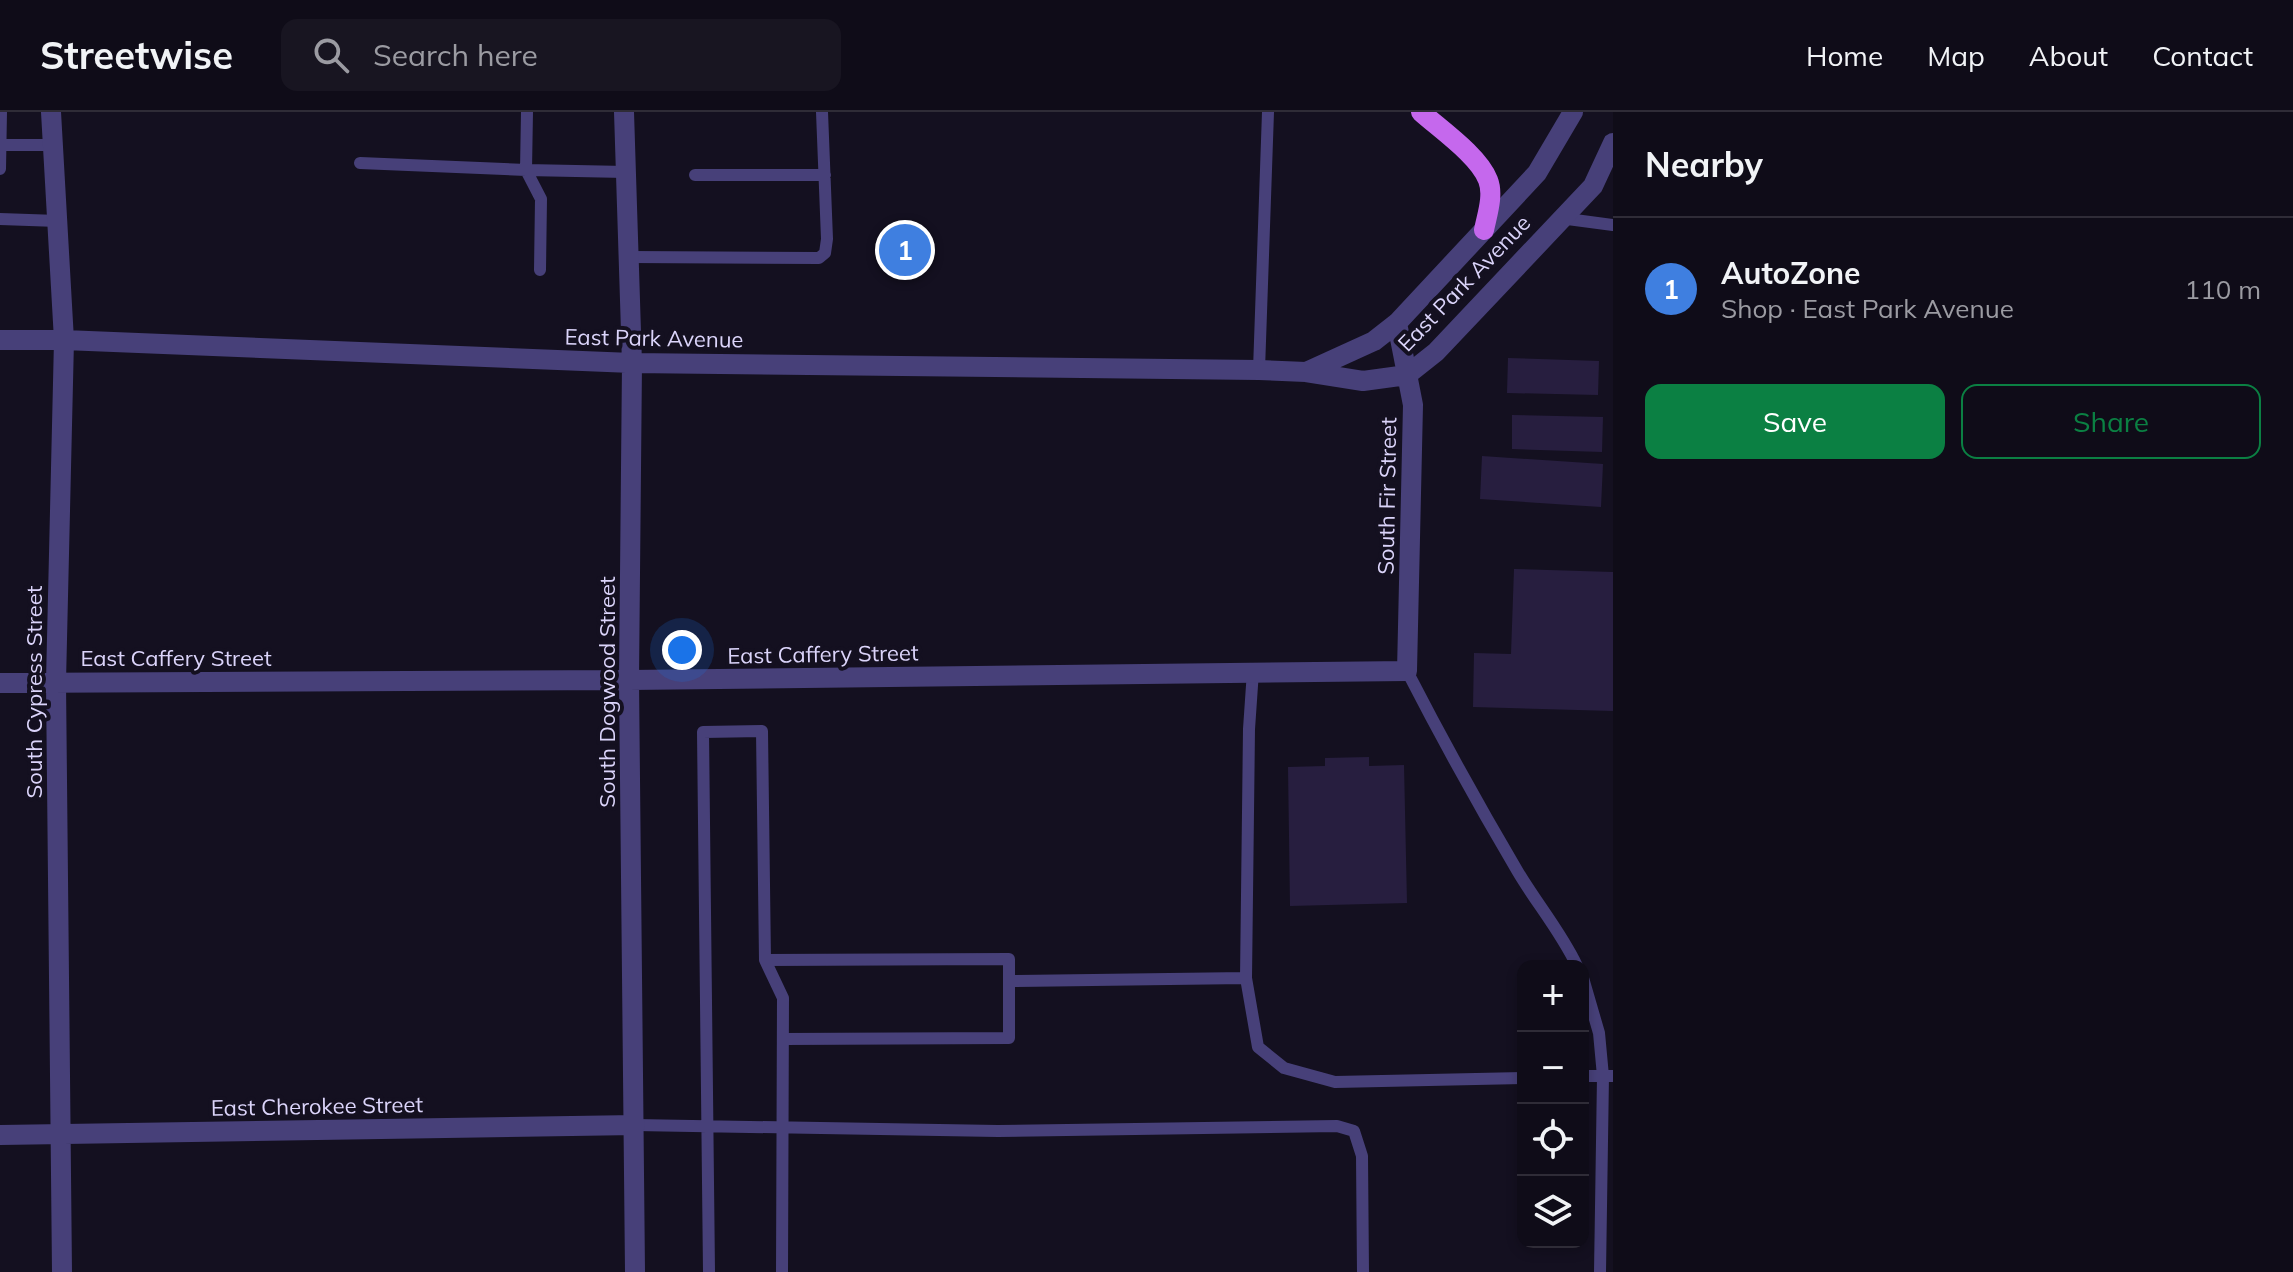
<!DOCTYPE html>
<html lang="en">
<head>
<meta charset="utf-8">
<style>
	:root { --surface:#0f0c18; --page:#181521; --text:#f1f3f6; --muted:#9b9ba2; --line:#2f2c37; --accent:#0b8043 }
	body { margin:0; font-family:Mulish,sans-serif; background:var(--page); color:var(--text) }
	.controls { position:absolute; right:24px; bottom:24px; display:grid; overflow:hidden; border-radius:16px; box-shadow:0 4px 12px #0003 }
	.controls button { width:72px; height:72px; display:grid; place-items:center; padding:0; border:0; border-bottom:2px solid var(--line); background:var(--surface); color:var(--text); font:40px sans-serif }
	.you { position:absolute; left:682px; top:538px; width:28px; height:28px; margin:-20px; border:6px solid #fff; border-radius:50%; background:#1a73e8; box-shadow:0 0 0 12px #1a73e833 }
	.badge { display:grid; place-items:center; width:52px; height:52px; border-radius:50%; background:var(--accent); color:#fff; font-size:26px; font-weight:700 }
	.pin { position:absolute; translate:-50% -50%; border:4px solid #fff; box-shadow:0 2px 8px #0006 }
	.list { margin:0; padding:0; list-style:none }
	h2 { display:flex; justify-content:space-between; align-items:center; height:104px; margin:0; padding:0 32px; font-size:34px }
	h2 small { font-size:26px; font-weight:400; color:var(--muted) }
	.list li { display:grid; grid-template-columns:52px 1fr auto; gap:24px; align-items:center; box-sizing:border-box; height:144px; padding:0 32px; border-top:2px solid var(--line) }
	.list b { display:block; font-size:30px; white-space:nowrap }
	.list p { margin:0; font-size:26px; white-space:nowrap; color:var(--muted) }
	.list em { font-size:26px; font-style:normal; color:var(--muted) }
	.actions { display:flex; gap:16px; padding:24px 32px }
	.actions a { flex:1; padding:18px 0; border:2px solid var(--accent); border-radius:16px; text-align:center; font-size:28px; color:var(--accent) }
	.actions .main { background:var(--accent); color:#fff }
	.icon { flex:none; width:44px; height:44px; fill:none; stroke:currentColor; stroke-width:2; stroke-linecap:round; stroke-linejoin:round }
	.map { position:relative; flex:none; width:1613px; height:1160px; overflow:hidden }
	header { display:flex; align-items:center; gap:48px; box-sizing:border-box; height:112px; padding:0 40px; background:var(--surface); border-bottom:2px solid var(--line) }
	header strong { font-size:38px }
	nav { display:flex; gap:44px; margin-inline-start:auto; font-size:28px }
	.search { width:560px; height:72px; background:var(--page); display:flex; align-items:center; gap:20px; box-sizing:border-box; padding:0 28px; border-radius:16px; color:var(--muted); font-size:30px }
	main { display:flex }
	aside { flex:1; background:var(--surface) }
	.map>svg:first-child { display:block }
</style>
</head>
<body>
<header>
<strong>Streetwise</strong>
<div class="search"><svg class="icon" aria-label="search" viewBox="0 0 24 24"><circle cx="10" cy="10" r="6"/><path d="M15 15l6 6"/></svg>Search here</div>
<nav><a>Home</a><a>Map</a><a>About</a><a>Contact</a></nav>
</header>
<main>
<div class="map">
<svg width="1613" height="1160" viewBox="0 0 1613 1160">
	<rect width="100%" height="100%" fill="#141020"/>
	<path fill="#271e3f" d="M 1508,246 L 1599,249 L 1598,283 L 1507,281 Z
		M 1512,303 L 1603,305 L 1602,340 L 1512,337 Z
		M 1482,344 L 1603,352 L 1601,395 L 1480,387 Z
		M 1514,457 L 1613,460 L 1613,599 L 1473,595 L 1474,541 L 1511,542 Z
		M 1369,645 L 1369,654 L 1404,653 L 1407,791 L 1290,794 L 1288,655 L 1325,654 L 1325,646 Z"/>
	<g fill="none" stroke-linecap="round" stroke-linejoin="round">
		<path stroke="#474079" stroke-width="12" d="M 527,0 L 526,58 L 626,60
			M 0,33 L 53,33
			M 360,51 L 526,58 L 541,87 L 540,158
			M 0,57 L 1,0
			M 695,63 L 825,63
			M 1560,106 L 1613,113
			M 0,107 L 58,109
			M 629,145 L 819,146 L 825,141 L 827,127 L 822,0
			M 1259,258 L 1268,0
			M 1253,559 L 1249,617 L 1246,866 L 1258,935 L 1284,956 L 1335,970 L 1523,966
			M 1407,559 C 1442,627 1479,694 1518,760 C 1537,792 1561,820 1577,854
			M 765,848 L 1009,847 L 1009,926 L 784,927
			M 1583,866 L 1599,921 L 1603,964 L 1600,1160
			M 1009,869 L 1246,866
			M 1583,964 L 1613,964
			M 635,1013 L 998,1019 L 1337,1014 L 1354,1019 L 1362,1044 L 1363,1160
			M 709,1160 L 703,620 L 762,619 L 765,848 L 783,886 L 782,1160"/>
		<path stroke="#474079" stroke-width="20" d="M 51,0 L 64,228 L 56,570 L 62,1160
			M 624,0 L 632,251 L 629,568 L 635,1160
			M 0,228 L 64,228 L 632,251 L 1259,258 L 1306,260 L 1363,269 L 1407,263 L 1436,240 L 1593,74 L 1613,31
			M 1306,260 L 1374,229 L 1397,211 L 1537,61 L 1573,0
			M 0,571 L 629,568 L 1407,559 L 1413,293 L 1397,211
			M 0,1023 L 635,1013"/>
		<path stroke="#c568ed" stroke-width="20" d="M 1421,0 C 1440,17 1479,44 1488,68 C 1494,83 1487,103 1484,118"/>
	</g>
	<g text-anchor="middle" stroke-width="8" stroke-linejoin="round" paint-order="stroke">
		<g font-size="22" fill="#dbd4fa" stroke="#141020">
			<text transform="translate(1464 171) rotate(-46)" y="8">East Park Avenue</text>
			<text transform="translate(654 226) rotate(1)" y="8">East Park Avenue</text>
			<text transform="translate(1387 384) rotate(-89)" y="8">South Fir Street</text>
			<text transform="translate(823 542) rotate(-1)" y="8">East Caffery Street</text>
			<text x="176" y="554">East Caffery Street</text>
			<text transform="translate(34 580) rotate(-90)" y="8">South Cypress Street</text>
			<text transform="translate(607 580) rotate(-90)" y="8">South Dogwood Street</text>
			<text transform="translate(317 994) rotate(-1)" y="8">East Cherokee Street</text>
		</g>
	</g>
</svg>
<div class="controls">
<button>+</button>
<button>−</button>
<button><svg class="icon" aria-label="locate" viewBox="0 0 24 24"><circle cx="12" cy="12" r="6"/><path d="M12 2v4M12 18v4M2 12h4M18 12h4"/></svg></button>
<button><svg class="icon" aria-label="layers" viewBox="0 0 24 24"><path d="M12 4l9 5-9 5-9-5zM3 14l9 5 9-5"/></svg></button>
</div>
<div class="you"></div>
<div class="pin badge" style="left:905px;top:138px;background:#3f7fe0">1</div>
</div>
<aside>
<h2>Nearby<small></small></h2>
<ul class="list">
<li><span class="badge" style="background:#3f7fe0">1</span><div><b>AutoZone</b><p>Shop · East Park Avenue</p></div><em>110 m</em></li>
</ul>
<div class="actions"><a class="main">Save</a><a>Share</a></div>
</aside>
</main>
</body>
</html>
